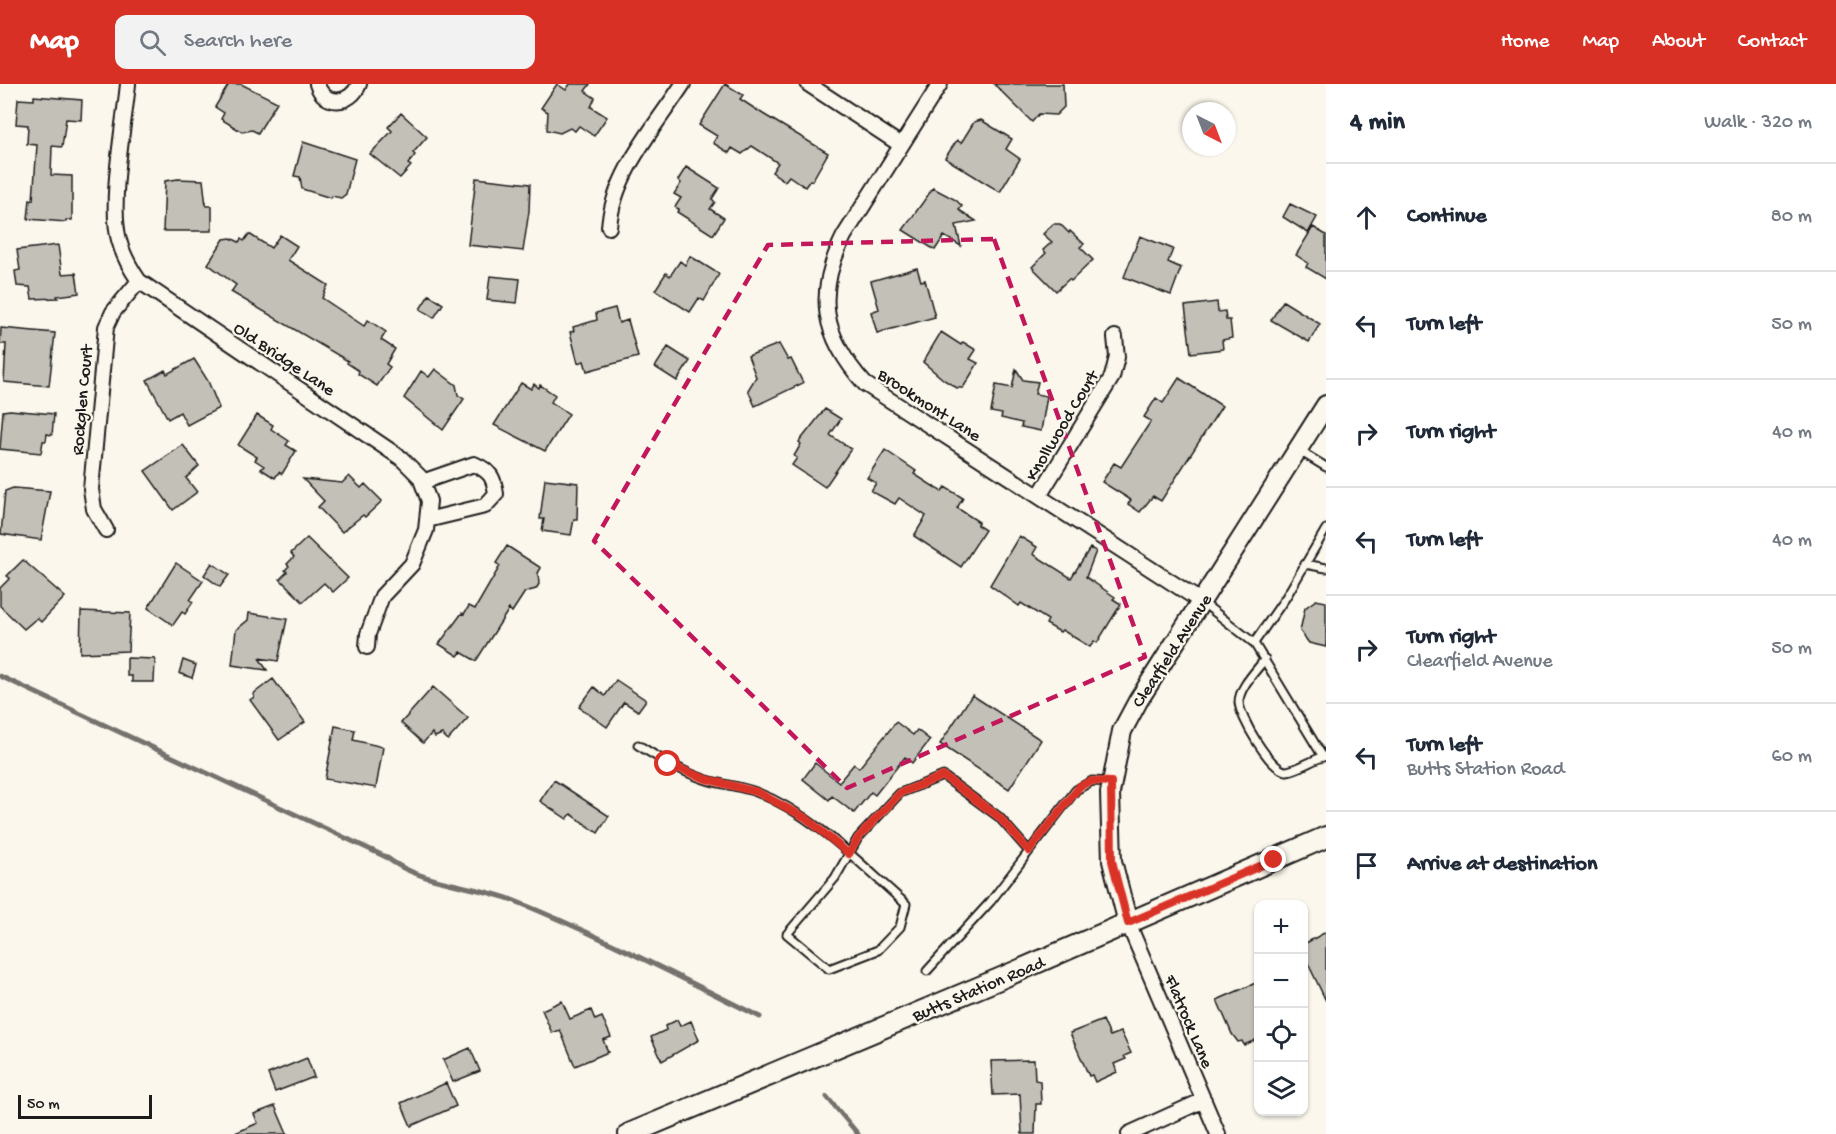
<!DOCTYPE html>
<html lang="en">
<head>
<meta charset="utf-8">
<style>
	:root { --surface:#fff; --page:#f2f2f3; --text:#1f2937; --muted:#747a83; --line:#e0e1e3; --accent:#d93025 }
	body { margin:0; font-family:"Gochi Hand",sans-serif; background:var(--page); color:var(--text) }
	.controls { position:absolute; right:18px; bottom:18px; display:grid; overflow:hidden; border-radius:12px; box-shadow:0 2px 4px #0004 }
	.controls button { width:54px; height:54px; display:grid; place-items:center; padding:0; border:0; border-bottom:2px solid var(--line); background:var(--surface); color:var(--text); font:30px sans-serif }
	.compass { position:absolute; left:1182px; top:18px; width:54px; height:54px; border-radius:50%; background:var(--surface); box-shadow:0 2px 4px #0004; rotate:138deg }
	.scale { position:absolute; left:18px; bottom:15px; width:134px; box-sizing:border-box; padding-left:6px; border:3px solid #1c1c1c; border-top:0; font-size:16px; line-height:21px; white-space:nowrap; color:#1c1c1c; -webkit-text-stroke:4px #fbf7ec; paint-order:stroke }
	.stop { position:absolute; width:18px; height:18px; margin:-14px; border:4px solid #d93025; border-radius:50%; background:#fff }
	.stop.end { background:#d93025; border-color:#fff; box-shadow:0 2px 6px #0008 }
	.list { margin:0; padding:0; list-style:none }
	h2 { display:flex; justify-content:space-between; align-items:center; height:78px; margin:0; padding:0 24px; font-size:26px }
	h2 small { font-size:20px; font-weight:400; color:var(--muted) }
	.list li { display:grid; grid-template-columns:39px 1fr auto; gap:18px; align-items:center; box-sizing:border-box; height:108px; padding:0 24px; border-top:2px solid var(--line) }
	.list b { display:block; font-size:22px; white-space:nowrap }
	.list p { margin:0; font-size:20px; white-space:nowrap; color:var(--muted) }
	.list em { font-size:20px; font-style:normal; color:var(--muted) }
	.icon { flex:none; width:33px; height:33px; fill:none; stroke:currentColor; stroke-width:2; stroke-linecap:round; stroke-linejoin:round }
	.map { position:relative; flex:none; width:1326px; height:1050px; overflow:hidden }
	header { display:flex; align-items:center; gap:36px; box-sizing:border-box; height:84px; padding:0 30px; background:var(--accent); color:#fff }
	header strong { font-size:28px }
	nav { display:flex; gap:33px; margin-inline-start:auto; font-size:21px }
	.search { width:420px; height:54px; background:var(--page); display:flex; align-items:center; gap:15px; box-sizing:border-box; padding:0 21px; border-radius:12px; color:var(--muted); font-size:22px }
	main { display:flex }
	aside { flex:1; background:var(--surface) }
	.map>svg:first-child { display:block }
</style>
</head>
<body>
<header>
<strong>Map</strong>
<div class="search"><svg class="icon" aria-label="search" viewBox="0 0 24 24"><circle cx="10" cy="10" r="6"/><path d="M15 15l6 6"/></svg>Search here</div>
<nav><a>Home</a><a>Map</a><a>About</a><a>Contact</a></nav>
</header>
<main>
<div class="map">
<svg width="1326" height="1050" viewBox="0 0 1326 1050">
	<rect width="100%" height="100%" fill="#fbf7ec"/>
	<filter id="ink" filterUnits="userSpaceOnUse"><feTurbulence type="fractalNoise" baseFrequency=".0167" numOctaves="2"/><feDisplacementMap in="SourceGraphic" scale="12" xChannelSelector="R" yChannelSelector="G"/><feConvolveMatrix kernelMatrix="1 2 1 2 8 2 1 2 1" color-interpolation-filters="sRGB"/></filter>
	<g filter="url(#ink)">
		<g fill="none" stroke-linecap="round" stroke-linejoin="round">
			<path stroke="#74726e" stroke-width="5" d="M 0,592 L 386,773 C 421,801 474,800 515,817 C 599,851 679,893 760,933
				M 827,1013 L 858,1050"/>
		</g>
		<path fill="#c3c0b8" stroke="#1c1c1c" stroke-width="1.5" d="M 229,0 L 241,0 L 277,18 L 258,49 L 252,46 L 242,48 L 221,35 L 224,29 L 215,23 Z
			M 557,0 L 566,6 L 570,0 L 590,0 L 585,7 L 595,14 L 591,23 L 607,33 L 594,52 L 579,42 L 575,47 L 570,44 L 560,49 L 547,46 L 548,28 L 541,24 Z
			M 725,0 L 743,11 L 740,15 L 763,30 L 828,69 L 812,97 L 810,96 L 805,103 L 789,92 L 785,97 L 772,88 L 778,79 L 752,62 L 742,70 L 732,64 L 729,69 L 713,59 L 717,52 L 699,41 Z
			M 994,0 L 1063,0 L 1064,23 L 1056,31 L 1039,30 L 1032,38 Z
			M 34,12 L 82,16 L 81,36 L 66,35 L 62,63 L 52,62 L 51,91 L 72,92 L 72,136 L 66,136 L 66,138 L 28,135 L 30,115 L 33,116 L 37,61 L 27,60 L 28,41 L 16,40 L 18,15 L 34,16 Z
			M 401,29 L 427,53 L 413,69 L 415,71 L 408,80 L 411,82 L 400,94 L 370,70 L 392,47 L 388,43 Z
			M 981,36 L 1012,55 L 1006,65 L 1020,75 L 1000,108 L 945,74 L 957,56 L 961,59 L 974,38 Z
			M 303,58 L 355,75 L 346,110 L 341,114 L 332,112 L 331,114 L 302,105 L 300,93 L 294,92 Z
			M 686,83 L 719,104 L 712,115 L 715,118 L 710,125 L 724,134 L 713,151 L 677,128 L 679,125 L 675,123 L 681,114 L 674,110 L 681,99 L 678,96 Z
			M 476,94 L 530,100 L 529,127 L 523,167 L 468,161 Z
			M 178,95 L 203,96 L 206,122 L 212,122 L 212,147 L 163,147 L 165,97 Z
			M 933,104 L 956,116 L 962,122 L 959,126 L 976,137 L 956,141 L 961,162 L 944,152 L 935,166 L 903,146 Z
			M 1290,120 L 1317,133 L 1308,149 L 1283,133 Z
			M 1053,140 L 1060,140 L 1069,149 L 1070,147 L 1084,160 L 1080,163 L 1093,176 L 1071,197 L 1069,195 L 1056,207 L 1032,183 L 1046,169 L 1043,166 L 1052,158 L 1043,150 Z
			M 1313,143 L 1326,151 L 1326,195 L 1306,183 L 1308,179 L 1296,171 Z
			M 249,150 L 271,164 L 280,151 L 297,162 L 288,176 L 328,201 L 322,214 L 364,242 L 368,236 L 386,248 L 381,256 L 395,265 L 386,280 L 390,283 L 377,302 L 358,290 L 359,287 L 347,279 L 348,277 L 231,208 L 236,201 L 208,180 L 224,155 L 231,154 L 239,158 L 241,155 L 244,157 Z
			M 1140,152 L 1173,165 L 1168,178 L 1181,184 L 1171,211 L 1124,193 Z
			M 58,161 L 62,190 L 76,189 L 79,209 L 57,212 L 58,214 L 32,215 L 30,203 L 17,202 L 15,187 L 20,186 L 17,166 Z
			M 690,172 L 719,190 L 704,217 L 699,214 L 690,228 L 655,206 L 666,189 L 670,192 L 680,177 L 685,181 Z
			M 917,184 L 921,197 L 925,196 L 935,233 L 877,249 L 871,228 L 879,225 L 871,197 Z
			M 490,192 L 520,195 L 517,219 L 487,216 Z
			M 429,211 L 443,220 L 434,234 L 420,225 Z
			M 1283,217 L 1320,240 L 1309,258 L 1271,236 Z
			M 1217,218 L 1218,228 L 1225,227 L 1226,236 L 1230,236 L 1232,254 L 1222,256 L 1223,265 L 1191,269 L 1185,222 Z
			M 615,224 L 619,239 L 628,236 L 638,273 L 587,287 L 584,277 L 578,279 L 570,248 L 574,247 L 573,243 L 597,236 L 596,229 Z
			M 1,244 L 55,249 L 49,302 L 4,298 L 6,260 L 0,260 Z
			M 941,248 L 961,261 L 963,258 L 976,266 L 970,275 L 978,279 L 963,304 L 957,304 L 944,296 L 923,278 Z
			M 779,260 L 788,276 L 791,275 L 803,299 L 755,322 L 748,306 L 756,293 L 748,272 Z
			M 668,263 L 690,277 L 677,297 L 655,283 Z
			M 194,275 L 208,297 L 219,324 L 187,341 L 180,328 L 168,335 L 147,296 L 165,286 L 167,290 Z
			M 435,285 L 456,301 L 458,311 L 464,315 L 443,346 L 404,314 L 421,287 L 429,293 Z
			M 1016,285 L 1023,296 L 1038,298 L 1035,310 L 1047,312 L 1041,347 L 1021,343 L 1022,339 L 1001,334 L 1002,330 L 991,328 L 996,301 L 1012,304 Z
			M 1179,294 L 1222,322 L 1161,417 L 1153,412 L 1140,428 L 1128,420 L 1131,416 L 1102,398 L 1114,379 L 1121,383 L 1151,337 L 1144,333 L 1156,314 L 1163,319 Z
			M 521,299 L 531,305 L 534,300 L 539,304 L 540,301 L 555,311 L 551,318 L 569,330 L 545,367 L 494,341 Z
			M 825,325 L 841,335 L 830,351 L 851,365 L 825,403 L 792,381 L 797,374 L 794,372 L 801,360 L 799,358 Z
			M 10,326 L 54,330 L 52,351 L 47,350 L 46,357 L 43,357 L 41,369 L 0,365 L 3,327 Z
			M 257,331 L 273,341 L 271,345 L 289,357 L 286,361 L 296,367 L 282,390 L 279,388 L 275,394 L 261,385 L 264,382 L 255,376 L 257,373 L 238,361 Z
			M 183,361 L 199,382 L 186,394 L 197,408 L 173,426 L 145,387 Z
			M 885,366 L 916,387 L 914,390 L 942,408 L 945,403 L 963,414 L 957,424 L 979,438 L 977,441 L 985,446 L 961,483 L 914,452 L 926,432 L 899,414 L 895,420 L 871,407 L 876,399 L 867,394 Z
			M 349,392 L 361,404 L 365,400 L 382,417 L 365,433 L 363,431 L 342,448 L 318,423 L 324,417 L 303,395 L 342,399 Z
			M 545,395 L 578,399 L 577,435 L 574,435 L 571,451 L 542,447 L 544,435 L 540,435 Z
			M 13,404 L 50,407 L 41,456 L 1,450 L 5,407 Z
			M 1019,452 L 1037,463 L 1033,470 L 1071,494 L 1090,464 L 1096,467 L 1086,493 L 1115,513 L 1113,515 L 1121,520 L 1097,559 L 1094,557 L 1090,563 L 1062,546 L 1060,548 L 1046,540 L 1048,536 L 1021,519 L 1019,522 L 990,501 Z
			M 307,454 L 348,494 L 333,508 L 324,499 L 303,518 L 280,495 L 287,488 L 285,486 L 289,482 L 287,480 L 294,473 L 291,469 Z
			M 507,462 L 541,484 L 538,489 L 539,500 L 536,505 L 525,508 L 512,528 L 509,525 L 476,577 L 461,568 L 458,572 L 439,560 L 462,529 L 464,530 L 469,522 L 475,525 L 500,482 L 496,479 Z
			M 23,476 L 65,513 L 41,538 L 37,534 L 24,545 L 0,522 L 0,504 L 10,494 L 7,492 Z
			M 176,479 L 203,497 L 190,516 L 193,518 L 185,530 L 182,528 L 173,541 L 148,524 Z
			M 212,479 L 229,491 L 220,503 L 204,491 Z
			M 1316,516 L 1326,518 L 1326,563 L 1309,559 L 1300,547 L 1305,524 Z
			M 81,527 L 130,529 L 128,567 L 80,569 Z
			M 249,529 L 287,535 L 278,577 L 259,574 L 267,586 L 232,581 L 236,546 L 248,536 Z
			M 127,574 L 155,575 L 154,598 L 132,598 L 132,592 L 127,592 Z
			M 183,576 L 196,581 L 192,594 L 179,589 Z
			M 273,595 L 305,638 L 279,656 L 250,616 L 254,613 L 253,610 Z
			M 616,596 L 646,616 L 638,627 L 624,618 L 607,643 L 579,623 L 594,603 L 605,612 Z
			M 433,603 L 468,634 L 448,656 L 442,650 L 435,653 L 432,649 L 423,659 L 401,639 Z
			M 972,611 L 1041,656 L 1009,705 L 940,660 Z
			M 896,638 L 913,651 L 917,646 L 930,656 L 912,679 L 905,673 L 875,711 L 871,708 L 854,729 L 832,712 L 829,716 L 803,695 L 815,679 L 839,698 L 854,680 L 859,684 Z
			M 335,642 L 355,646 L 353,656 L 383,663 L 376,704 L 325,695 Z
			M 554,696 L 609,732 L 598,749 L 571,730 L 567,735 L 540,717 Z
			M 1326,848 L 1326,917 L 1304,871 L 1304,860 Z
			M 1258,898 L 1258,955 L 1244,961 L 1242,957 L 1238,958 L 1232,950 L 1217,916 Z
			M 562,917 L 570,935 L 591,926 L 595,936 L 602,933 L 611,953 L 603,956 L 608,968 L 575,982 L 560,946 L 552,949 L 542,926 Z
			M 677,936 L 680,942 L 691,937 L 699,956 L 662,977 L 651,953 L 666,946 L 665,942 Z
			M 1103,936 L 1110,952 L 1121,948 L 1131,969 L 1124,972 L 1126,975 L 1114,980 L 1117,988 L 1095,998 L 1092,991 L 1089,992 L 1070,949 Z
			M 470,964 L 480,987 L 453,998 L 443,976 Z
			M 307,974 L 314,993 L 275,1008 L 268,990 Z
			M 1034,976 L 1035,996 L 1040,997 L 1041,1020 L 1036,1020 L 1035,1050 L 1022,1050 L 1020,1010 L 993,1011 L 991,977 Z
			M 446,999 L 456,1022 L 411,1042 L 401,1019 Z
			M 275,1022 L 287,1050 L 233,1050 L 258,1039 L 254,1030 Z"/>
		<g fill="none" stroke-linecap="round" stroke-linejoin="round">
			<g stroke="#1c1c1c" stroke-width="11">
				<path id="service" d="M 1298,366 L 1326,383
					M 1305,480 L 1326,484
					M 1202,518 L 1254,559 L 1323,673
					M 1254,559 L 1286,513 L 1326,445
					M 1265,575 C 1257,586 1239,603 1239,618 C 1239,632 1271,688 1287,687 C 1300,685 1313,675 1326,672
					M 638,661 C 660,675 682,688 707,696 C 723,701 741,702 756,708 C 814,730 860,780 906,820 L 900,843 L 878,866 L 829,885 L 787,850 L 835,794 L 858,754 L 900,709 L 943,692 L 999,733 L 1029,767
					M 927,887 L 991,817 L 1076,706 L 1092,697 L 1111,698"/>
			</g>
			<g stroke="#1c1c1c" stroke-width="18">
				<path id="minor" d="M 128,0 C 124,41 109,119 119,156 C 123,172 130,184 139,197 L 401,374 L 420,393 L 429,417 L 426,446 L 412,480 L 382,512 L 368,550 L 367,563
					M 317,0 C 324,23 351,21 359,0
					M 808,0 L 901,61
					M 940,0 L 844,152 C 815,210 822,252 865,300 L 1202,518
					M 609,143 C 613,90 655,43 683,0
					M 422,398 L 474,380 C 490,387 494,393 496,410 L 485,422 L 427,436
					M 1039,412 L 1112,293 L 1117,273 L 1115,253
					M 106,446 L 94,425 L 91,405 L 106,243 L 113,228 L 139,197
					M 1128,839 L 1218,1050
					M 1129,1050 L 1204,1016"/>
			</g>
			<g stroke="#1c1c1c" stroke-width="22">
				<path id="tertiary" d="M 1128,839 L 1112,777 L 1110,709 L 1122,647 L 1138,617 L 1326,321"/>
			</g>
			<g stroke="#1c1c1c" stroke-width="24">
				<path id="secondary" d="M 629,1050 L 999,895 L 1326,753"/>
			</g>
			<use href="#service" stroke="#fbf7ec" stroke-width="7"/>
			<use href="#minor" stroke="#fbf7ec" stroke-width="14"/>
			<use href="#tertiary" stroke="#fbf7ec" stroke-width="18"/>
			<use href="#secondary" stroke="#fbf7ec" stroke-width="20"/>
		</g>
	</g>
	<g fill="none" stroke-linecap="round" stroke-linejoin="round" filter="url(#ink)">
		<path stroke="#d93025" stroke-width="8" d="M 668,680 L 706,695 L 757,708 L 806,734 L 849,770 L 858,754 L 900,709 L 943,692 L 999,733 L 1029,767 L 1080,702 L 1092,697 L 1111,698 L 1112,777 L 1128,839 L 1274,776"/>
	</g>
	<path fill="none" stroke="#c2185b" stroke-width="4.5" stroke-dasharray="12 8" stroke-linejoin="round" d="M 994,155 L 1145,573 L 847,704 L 594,457 L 768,161 Z"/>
	<g text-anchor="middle" stroke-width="4.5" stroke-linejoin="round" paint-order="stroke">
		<g font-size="18" fill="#1c1c1c" stroke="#fbf7ec">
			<text transform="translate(285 274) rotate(34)" y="6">Old Bridge Lane</text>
			<text transform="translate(81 316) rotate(-85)" y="6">Rockglen Court</text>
			<text transform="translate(930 320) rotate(33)" y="6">Brookmont Lane</text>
			<text transform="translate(1061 341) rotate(-59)" y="6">Knollwood Court</text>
			<text transform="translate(1171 566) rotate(-57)" y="6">Clearfield Avenue</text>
			<text transform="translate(978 904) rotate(-23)" y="6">Butts Station Road</text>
			<text transform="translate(1190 937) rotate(67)" y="6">Flatrock Lane</text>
		</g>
	</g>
</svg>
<div class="controls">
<button>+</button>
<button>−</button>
<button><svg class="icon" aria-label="locate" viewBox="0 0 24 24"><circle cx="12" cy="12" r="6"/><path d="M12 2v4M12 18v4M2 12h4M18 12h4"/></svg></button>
<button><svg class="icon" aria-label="layers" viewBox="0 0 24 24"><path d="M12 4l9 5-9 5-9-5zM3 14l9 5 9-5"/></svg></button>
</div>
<svg class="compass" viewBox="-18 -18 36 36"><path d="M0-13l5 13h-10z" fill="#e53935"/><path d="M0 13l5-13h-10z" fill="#747a83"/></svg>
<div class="scale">50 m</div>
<div class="stop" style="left:668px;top:680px"></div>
<div class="stop end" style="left:1274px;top:776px"></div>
</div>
<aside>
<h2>4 min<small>Walk · 320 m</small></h2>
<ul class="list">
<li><svg class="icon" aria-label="ahead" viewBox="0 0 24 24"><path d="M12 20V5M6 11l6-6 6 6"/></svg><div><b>Continue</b></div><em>80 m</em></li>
<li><svg class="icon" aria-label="left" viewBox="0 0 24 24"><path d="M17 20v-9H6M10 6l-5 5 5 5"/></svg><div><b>Turn left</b></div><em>50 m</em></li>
<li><svg class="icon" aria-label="right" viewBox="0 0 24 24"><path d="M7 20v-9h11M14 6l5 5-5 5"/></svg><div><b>Turn right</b></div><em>40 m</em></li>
<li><svg class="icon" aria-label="left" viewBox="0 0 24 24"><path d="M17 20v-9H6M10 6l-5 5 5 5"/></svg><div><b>Turn left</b></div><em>40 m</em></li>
<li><svg class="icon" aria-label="right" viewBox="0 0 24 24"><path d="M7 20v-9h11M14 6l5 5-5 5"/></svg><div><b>Turn right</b><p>Clearfield Avenue</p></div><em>50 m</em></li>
<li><svg class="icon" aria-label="left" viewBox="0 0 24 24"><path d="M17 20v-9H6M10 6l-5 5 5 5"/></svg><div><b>Turn left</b><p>Butts Station Road</p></div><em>60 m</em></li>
<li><svg class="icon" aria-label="arrive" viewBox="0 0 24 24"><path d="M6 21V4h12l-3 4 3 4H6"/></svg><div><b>Arrive at destination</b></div></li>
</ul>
</aside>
</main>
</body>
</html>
